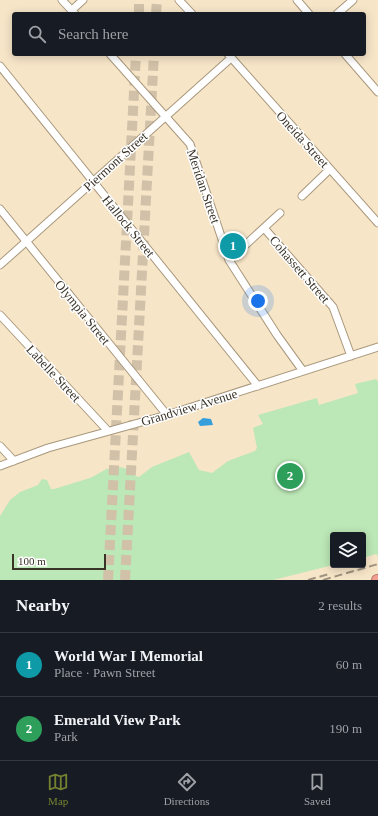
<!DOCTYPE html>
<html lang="en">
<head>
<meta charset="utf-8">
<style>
	:root { --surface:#171b24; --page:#20242c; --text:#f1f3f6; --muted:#9ea1a6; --line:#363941; --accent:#748230 }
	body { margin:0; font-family:Georgia,serif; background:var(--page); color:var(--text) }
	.controls { position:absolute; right:12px; bottom:12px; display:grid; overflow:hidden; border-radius:4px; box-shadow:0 2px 10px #0003 }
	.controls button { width:36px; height:36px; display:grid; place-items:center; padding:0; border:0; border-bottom:1px solid var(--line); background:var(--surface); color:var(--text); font:20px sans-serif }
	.scale { position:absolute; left:12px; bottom:10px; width:94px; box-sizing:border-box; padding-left:4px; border:2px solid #3a3328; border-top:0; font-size:11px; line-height:14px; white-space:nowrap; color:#3a3328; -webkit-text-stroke:3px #fff; paint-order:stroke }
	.you { position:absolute; left:258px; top:301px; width:14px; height:14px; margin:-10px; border:3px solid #fff; border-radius:50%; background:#1a73e8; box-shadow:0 0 0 6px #1a73e833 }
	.badge { display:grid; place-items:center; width:26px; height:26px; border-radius:50%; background:var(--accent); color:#fff; font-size:13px; font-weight:700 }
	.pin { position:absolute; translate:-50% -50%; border:2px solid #fff; box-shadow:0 1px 4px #0006 }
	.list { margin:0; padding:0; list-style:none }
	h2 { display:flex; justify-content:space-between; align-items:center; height:52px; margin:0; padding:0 16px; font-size:17px }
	h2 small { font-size:13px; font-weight:400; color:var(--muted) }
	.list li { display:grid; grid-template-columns:26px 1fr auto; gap:12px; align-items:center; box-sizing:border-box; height:64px; padding:0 16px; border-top:1px solid var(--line) }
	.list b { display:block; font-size:15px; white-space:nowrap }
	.list p { margin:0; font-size:13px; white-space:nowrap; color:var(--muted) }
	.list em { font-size:13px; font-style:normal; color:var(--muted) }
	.icon { flex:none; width:22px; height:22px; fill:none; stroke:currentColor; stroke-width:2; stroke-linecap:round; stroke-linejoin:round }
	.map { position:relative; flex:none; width:378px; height:580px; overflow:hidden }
	.search { position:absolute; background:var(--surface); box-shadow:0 2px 10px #0003; left:12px; right:12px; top:12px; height:44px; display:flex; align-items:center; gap:10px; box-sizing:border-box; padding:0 14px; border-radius:4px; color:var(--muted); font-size:15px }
	.sheet { height:180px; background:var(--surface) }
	nav { display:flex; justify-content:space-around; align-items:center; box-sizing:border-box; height:56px; border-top:1px solid var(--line); background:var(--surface); font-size:11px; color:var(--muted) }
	nav a { display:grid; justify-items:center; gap:2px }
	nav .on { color:var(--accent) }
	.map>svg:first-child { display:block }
</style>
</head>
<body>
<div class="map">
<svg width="378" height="580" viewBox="0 0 378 580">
	<rect width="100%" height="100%" fill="#f7e5c8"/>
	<path fill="#bce7b6" d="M 376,379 L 378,382 L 378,556 L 376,554 L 363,558 L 363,535 L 333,535 L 333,565 L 273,580 L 0,580 L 0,516 L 10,500 L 20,492 L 38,485 L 42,479 L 47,480 L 51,489 L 54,489 C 66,485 78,482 90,478 C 99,474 107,466 118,467 C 130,467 133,477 139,477 L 152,467 L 189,452 L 199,470 L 212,473 L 228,461 L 255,451 L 257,448 L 253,428 L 263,424 L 258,415 L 317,398 L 319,405 L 358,393 L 355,384 Z"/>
	<path fill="#349fdb" d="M 203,418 L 211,419 L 213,425 L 200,426 L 198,422 Z"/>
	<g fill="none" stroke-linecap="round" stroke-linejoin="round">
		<path stroke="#d1c1a8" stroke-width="10" stroke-dasharray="10 5" stroke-linecap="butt" d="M 139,14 L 139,0
			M 156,14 L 157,0
			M 108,580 L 136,54
			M 125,580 L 154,54"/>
		<g stroke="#a8987d" stroke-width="9">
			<path id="minor" d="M 62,0 L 75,14
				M 179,0 L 192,14
				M 297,0 L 309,14
				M 72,10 L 83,0
				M 337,14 L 353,0
				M 110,54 L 190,144 L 229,260 L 277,335 L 303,371
				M 228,54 L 378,223
				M 345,54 L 378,92
				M 0,66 L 258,386
				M 302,196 L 330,169
				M 0,209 L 167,415
				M 264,228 L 333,307 L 351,356
				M 229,260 L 280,213
				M 0,265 L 231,58
				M 0,315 L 108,431
				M 0,446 L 14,461
				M 0,466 L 48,448 L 167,415 L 378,347"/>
		</g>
		<g stroke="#b2796c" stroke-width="12">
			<path id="highway" d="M 377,580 L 378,580"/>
		</g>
		<use href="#minor" stroke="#fff" stroke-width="7"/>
		<use href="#highway" stroke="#f29e90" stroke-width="10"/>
		<path stroke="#9f927e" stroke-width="2" stroke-dasharray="8 4" stroke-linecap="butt" d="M 308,580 L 329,574
			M 323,580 L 378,564"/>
	</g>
	<g text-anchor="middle" stroke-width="3" stroke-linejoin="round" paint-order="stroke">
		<g font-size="13" fill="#3a3328" stroke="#fff">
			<text transform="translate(303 139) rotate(48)" y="5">Oneida Street</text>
			<text transform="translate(115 161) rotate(-42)" y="5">Piermont Street</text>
			<text transform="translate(204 186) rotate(71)" y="5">Meridan Street</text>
			<text transform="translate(129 226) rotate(51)" y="5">Hallock Street</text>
			<text transform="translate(300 269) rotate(49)" y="5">Cohassett Street</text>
			<text transform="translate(83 312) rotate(51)" y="5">Olympia Street</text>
			<text transform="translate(54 373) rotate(47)" y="5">Labelle Street</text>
			<text transform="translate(189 407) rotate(-17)" y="5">Grandview Avenue</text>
		</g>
	</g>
</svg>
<div class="controls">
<button><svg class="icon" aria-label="layers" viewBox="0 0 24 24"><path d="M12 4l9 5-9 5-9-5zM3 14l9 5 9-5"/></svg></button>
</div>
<div class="scale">100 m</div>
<div class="you"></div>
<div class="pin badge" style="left:233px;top:246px;background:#0f9aa8">1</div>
<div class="pin badge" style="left:290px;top:476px;background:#2e9e5b">2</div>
<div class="search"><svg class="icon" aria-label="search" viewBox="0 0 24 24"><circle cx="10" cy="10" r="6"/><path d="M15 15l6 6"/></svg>Search here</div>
</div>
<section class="sheet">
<h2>Nearby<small>2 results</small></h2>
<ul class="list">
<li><span class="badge" style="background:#0f9aa8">1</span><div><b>World War I Memorial</b><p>Place · Pawn Street</p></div><em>60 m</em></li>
<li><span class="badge" style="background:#2e9e5b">2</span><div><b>Emerald View Park</b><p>Park</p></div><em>190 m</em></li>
</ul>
</section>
<nav>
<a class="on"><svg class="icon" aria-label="map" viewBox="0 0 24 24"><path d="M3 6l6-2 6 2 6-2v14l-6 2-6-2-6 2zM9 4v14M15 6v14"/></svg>Map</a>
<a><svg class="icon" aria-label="directions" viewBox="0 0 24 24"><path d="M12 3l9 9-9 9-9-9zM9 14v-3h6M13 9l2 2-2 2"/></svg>Directions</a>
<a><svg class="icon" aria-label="saved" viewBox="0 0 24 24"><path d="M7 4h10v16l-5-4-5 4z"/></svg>Saved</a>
</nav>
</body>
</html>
